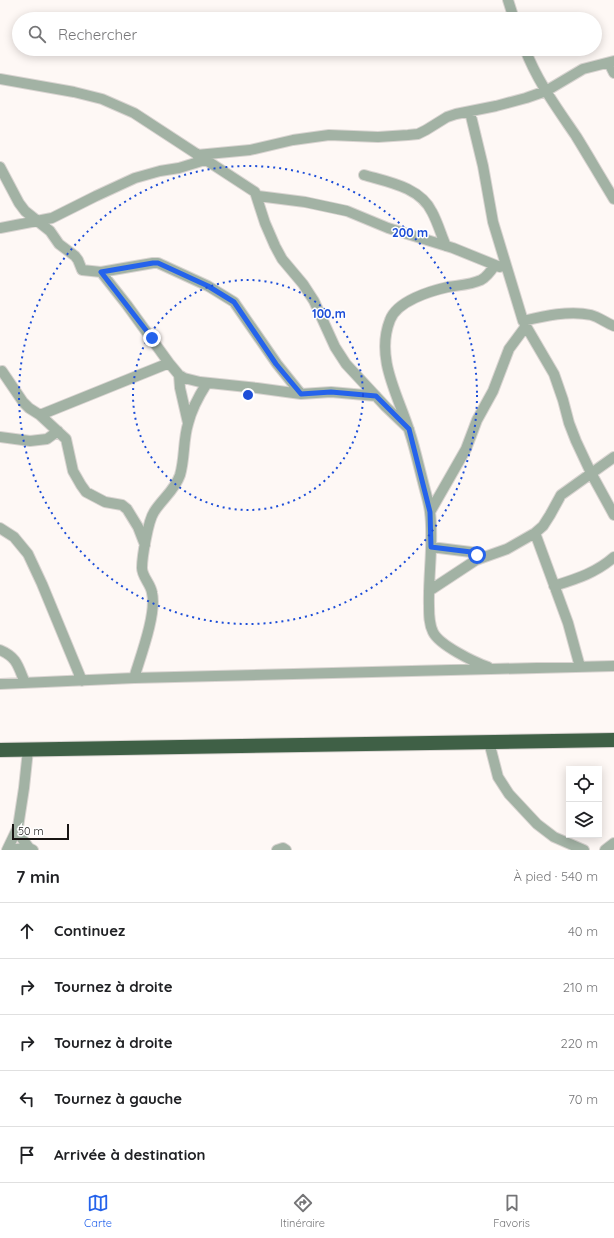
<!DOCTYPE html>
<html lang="fr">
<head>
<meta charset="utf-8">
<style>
	:root { --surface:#fff; --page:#f2f2f2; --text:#202124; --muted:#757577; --line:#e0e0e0; --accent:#2563eb }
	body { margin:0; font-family:Quicksand,sans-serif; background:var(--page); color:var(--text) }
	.controls { position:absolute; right:12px; bottom:12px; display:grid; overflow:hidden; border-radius:0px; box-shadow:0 2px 10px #0003 }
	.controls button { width:36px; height:36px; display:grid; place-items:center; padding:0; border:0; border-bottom:1px solid var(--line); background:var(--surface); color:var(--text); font:20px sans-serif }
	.scale { position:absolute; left:12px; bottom:10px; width:57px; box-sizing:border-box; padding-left:4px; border:2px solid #191614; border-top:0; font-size:11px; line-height:14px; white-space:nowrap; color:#191614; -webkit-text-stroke:3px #fff; paint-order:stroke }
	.stop { position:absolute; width:12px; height:12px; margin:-9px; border:3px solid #2563eb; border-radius:50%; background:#fff }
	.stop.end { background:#2563eb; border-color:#fff; box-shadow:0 1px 4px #0008 }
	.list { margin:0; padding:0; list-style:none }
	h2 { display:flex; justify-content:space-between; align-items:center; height:52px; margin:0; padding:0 16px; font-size:17px }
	h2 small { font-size:13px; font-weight:400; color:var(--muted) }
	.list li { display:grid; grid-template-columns:26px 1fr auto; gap:12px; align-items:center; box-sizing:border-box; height:56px; padding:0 16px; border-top:1px solid var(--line) }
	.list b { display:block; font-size:15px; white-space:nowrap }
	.list em { font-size:13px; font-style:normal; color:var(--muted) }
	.icon { flex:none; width:22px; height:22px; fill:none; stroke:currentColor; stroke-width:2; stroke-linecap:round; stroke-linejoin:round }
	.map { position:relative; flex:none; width:614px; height:850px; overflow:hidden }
	.search { position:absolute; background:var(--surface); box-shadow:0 2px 10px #0003; left:12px; right:12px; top:12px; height:44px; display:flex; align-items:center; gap:10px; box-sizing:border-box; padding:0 14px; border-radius:22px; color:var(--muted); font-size:15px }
	.sheet { height:332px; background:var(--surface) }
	nav { display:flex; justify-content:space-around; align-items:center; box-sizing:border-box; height:56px; border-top:1px solid var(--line); background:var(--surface); font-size:11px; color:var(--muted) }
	nav a { display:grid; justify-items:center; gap:2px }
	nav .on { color:var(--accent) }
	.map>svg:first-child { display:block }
</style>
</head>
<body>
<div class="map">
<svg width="614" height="850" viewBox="0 0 614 850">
	<rect width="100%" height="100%" fill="#fef8f5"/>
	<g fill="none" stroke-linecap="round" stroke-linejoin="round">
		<g stroke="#d9d4d1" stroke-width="12">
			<path id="minor" d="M 508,0 L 514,19
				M 525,49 C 537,81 557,108 576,136 C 589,157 601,178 614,199
				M 609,63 L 614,73
				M 0,79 L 74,92 L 102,99 L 134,113 L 255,192 L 265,223 L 275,246 L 282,259 L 303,284 L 314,301 L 335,347 L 346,364 L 386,407 L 409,429
				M 470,112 L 483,166 L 493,222 L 523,321 L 554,374 L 563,400 L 569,423 L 576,441 L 591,473 L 614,515
				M 197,155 L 250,150 L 293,140 L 329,135 L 378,137 L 408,135 L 418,134 L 426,130 L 447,117 L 456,114 L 496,106 L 526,98 L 546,91 L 583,69 L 614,61
				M 0,167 L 19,203 L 25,211 L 50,231 L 59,244 L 75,256 L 78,260 L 82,270 L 101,272 L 153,263 L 158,263 L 208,286 L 234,302 L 277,364 L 301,394
				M 364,175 C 388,182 420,187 432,212 C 438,223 441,235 446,246
				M 258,196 L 305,202 L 347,211 L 388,228 L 453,248 L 500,267
				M 0,228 L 52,218 L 96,196 L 135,178 L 160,171 L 179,168 L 205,160
				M 101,272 L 127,305 L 169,363 L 179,375 L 184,378 L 200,382 L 257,388 L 301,394 L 331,392 L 376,396
				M 523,321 C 544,316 570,310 591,315 C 599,317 606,323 614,326
				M 2,371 L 23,402 L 29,408 L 40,415 L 66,439 L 73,471 L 81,485 L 86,492 L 105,502 L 122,505 L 127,509 L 138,527 L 145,545
				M 179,375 L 180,388 L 188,423
				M 40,415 L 169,363
				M 0,437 L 30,441 L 47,439 L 58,431
				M 430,512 L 466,449 L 477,420 L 493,391 L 509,349 L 526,326
				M 0,528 L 14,537 L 28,554 L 42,584 L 82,681
				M 535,533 L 568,623 L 580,667
				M 431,547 L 471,552 L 484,556
				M 554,586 C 576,579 596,573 614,557
				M 429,591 L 476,560 L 507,549 L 535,533 L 543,526 L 550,515 L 561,495 L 614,457
				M 0,650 C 17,657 18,666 25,683
				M 488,667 C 474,662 439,645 433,632 C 429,624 429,615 429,606 C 428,574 434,543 430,512 C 429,503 426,494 424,486 C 419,467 415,448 409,430 C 398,395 375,358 390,320 C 397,301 430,291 448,287 C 459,285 470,285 481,280 C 487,277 491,271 495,265
				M 134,678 C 140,658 157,613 152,593 C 151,584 142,577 142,568 C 142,557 148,521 154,512 C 162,499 175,490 180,475 C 185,458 183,440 188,424 C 191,411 200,394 207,383
				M 0,684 L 134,678 L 614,666
				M 489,742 L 498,777 L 509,794 L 537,824 L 554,837 L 584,850
				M 28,750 L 24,788 L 18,827 L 21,837 L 29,848 L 33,850
				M 8,848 L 16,849 L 29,848
				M 7,850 L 18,827
				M 277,850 L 283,848 L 286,850
				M 605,850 L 614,843"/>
		</g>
		<g stroke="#d9d4d1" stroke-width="16">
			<path id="highway" d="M 0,750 L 614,740"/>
		</g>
		<use href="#minor" stroke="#a2b2a4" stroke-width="10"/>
		<use href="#highway" stroke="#3f6046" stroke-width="14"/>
	</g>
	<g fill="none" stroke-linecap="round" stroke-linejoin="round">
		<path stroke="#2563eb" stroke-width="5" d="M 152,338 L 101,272 L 153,263 L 158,263 L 208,286 L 234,302 L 276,364 L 301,394 L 331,392 L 376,396 L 409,429 L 430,512 L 431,547 L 471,552 L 477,555"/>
	</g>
	<g fill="none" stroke="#1d4ed8" stroke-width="2" stroke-dasharray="2 4">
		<circle cx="248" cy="395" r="115"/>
		<circle cx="248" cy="395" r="229"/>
	</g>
	<circle cx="248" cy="395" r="6" fill="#1d4ed8" stroke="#fff" stroke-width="2"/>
	<g font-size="12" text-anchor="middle" font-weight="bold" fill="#1d4ed8" stroke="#fff" stroke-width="3" stroke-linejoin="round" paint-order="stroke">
		<text x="410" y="237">200 m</text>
		<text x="329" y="318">100 m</text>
	</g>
</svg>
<div class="controls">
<button><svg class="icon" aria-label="locate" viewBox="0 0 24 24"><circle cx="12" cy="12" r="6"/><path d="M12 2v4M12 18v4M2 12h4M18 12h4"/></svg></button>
<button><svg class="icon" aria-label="layers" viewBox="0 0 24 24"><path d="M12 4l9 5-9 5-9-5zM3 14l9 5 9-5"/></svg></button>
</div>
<div class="scale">50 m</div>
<div class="stop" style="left:477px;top:555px"></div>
<div class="stop end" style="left:152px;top:338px"></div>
<div class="search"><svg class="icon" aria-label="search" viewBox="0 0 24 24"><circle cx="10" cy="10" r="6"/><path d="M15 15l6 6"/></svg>Rechercher</div>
</div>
<section class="sheet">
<h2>7 min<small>À pied · 540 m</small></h2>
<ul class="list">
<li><svg class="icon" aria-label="ahead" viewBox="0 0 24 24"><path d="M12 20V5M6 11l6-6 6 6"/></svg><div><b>Continuez</b></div><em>40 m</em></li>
<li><svg class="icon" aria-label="right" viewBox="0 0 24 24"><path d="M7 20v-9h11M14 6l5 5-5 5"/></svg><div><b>Tournez à droite</b></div><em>210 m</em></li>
<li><svg class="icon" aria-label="right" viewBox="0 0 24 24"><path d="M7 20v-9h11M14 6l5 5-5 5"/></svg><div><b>Tournez à droite</b></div><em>220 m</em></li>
<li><svg class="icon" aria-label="left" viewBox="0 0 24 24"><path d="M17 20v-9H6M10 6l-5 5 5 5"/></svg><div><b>Tournez à gauche</b></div><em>70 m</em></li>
<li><svg class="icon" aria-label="arrive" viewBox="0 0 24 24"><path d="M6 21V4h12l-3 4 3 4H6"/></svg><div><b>Arrivée à destination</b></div></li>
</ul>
</section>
<nav>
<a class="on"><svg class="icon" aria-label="map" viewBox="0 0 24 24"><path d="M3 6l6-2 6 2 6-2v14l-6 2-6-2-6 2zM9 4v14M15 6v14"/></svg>Carte</a>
<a><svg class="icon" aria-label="directions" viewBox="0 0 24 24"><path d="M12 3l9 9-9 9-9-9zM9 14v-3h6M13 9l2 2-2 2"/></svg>Itinéraire</a>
<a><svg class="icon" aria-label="saved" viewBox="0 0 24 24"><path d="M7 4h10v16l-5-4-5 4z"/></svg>Favoris</a>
</nav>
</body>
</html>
